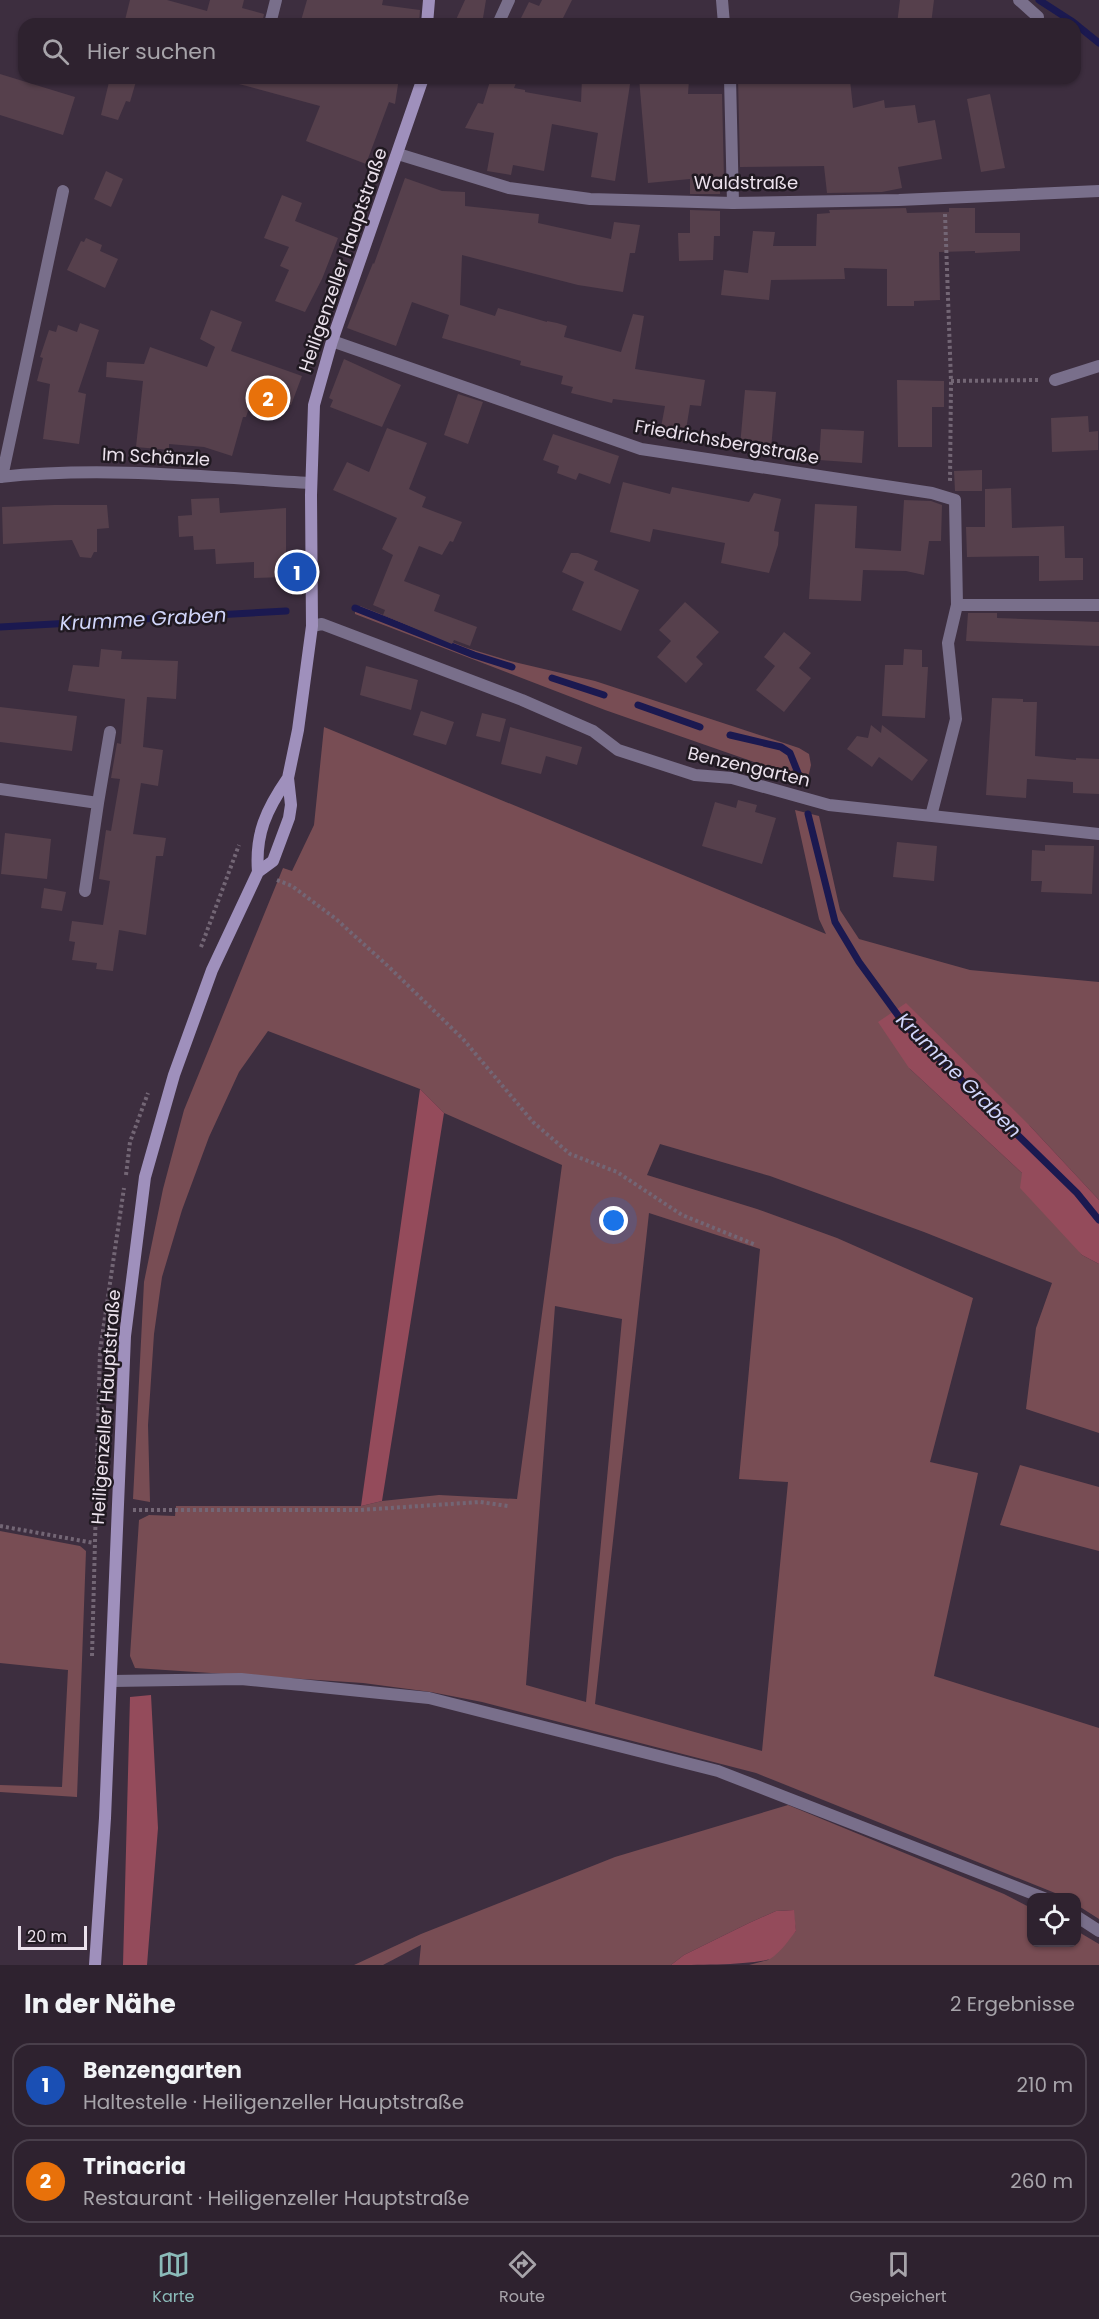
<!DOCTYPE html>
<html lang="de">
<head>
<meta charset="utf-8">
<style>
	:root { --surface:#2e222f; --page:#3a2f3b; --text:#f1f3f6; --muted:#a7a4aa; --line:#493f4b; --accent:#8bbbb9 }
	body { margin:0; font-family:Poppins,sans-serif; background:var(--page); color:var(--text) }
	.controls { position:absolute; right:18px; bottom:18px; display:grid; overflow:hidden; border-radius:12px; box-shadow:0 2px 4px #0004 }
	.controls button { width:54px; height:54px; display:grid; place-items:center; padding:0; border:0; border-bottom:2px solid var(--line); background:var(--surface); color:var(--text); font:30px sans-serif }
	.scale { position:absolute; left:18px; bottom:15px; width:69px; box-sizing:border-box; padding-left:6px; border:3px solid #ebe1ec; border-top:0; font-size:16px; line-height:21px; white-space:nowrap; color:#ebe1ec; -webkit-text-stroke:4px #201921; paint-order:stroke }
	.you { position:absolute; left:614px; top:1221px; width:21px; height:21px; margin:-15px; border:4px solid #fff; border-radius:50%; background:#1a73e8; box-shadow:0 0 0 9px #1a73e833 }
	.badge { display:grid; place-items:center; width:39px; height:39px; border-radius:50%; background:var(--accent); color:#fff; font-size:20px; font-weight:700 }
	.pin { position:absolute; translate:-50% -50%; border:3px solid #fff; box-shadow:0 2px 6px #0006 }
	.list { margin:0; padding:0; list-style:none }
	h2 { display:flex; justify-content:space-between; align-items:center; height:78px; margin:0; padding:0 24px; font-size:26px }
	h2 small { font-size:20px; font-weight:400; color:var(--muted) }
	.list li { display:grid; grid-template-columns:39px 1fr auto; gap:18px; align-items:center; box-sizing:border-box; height:84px; margin:0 12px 12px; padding:0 12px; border:2px solid var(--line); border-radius:18px }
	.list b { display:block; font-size:22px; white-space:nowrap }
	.list p { margin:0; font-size:20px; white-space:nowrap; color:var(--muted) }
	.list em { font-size:20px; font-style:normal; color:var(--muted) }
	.icon { flex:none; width:33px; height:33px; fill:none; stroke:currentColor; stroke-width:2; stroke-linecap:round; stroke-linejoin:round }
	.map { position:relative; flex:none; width:1099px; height:1965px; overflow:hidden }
	.search { position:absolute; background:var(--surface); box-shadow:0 2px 4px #0004; left:18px; right:18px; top:18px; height:66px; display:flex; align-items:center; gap:15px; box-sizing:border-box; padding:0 21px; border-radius:18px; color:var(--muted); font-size:22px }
	.sheet { height:270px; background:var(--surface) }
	nav { display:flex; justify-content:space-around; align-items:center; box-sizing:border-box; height:84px; border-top:2px solid var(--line); background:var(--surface); font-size:16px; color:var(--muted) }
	nav a { display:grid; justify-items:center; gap:3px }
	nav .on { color:var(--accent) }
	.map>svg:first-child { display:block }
</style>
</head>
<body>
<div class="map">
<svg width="1099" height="1965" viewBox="0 0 1099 1965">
	<rect width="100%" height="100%" fill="#3d2e3f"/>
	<path fill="#784d54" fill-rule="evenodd" d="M 360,606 L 467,648 L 510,661 L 595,681 L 799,748 L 809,754 L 811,765 L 808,778 L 800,778 L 605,710 L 355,614 L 355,608 Z
		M 324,727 L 826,934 L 819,919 L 795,810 L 819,816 L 840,910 L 859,939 L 970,970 L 1099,982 L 1099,1200 L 1030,1126 L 909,1068 L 1022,1173 L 1082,1255 L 1099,1264 L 1099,1433 L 1026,1409 L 1036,1328 L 1052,1283 L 924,1232 L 770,1176 L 660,1144 L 647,1175 L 757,1209 L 837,1238 L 973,1298 L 930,1462 L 978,1473 L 934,1676 L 1099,1728 L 1099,1919 L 1077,1905 L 1076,1898 L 1065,1897 L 756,1773 L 482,1702 L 431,1692 L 363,1683 L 135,1668 L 130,1656 L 139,1520 L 149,1515 L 175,1516 L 176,1506 L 361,1506 L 382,1501 L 439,1495 L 517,1499 L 562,1165 L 444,1113 L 420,1089 L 268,1031 L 239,1072 L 209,1137 L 182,1210 L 162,1277 L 154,1334 L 148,1425 L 150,1502 L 133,1499 L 144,1282 L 163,1189 L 184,1110 L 283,868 L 292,871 L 314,825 ZM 649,1213 L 760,1249 L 739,1479 L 788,1482 L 762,1751 L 595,1704 ZM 555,1306 L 622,1319 L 586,1702 L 526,1685 Z
		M 1020,1465 L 1099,1487 L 1099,1551 L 1000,1525 Z
		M 0,1531 L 80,1546 L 86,1551 L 77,1797 L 0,1792 L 0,1785 L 62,1787 L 68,1670 L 0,1663 Z
		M 788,1805 L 1004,1894 L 1031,1908 L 1032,1942 L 1076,1942 L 1077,1931 L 1099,1944 L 1099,1965 L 749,1965 L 768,1960 L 796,1931 L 793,1910 L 776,1911 L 749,1923 L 684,1955 L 671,1965 L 419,1965 L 421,1945 L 383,1965 L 354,1965 L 421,1934 L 615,1857 Z"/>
	<path fill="#944b5b" d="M 906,1003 L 1030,1126 L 1099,1200 L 1099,1264 L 1082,1255 L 1020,1188 L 1022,1173 L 909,1068 L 878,1022 Z
		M 420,1089 L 444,1113 L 382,1501 L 361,1506 Z
		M 151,1695 L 158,1828 L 147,1965 L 123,1965 L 130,1697 Z
		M 794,1910 L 796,1931 C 788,1941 781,1952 770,1959 C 752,1965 694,1965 671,1965 L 684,1955 L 749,1923 L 776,1911 Z"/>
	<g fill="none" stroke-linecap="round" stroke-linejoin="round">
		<path stroke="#1b1950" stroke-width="7" d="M 1039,0 L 1073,22 L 1099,43
			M 355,608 L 474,655 L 512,667
			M 0,627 L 286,611
			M 552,678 L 604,695
			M 638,705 L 700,727
			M 730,735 L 781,747 L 790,753 L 800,778
			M 808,814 L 835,922 L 859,962 L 905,1025 L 1077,1193 L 1099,1220"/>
	</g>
	<path fill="#56404c" d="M 130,0 L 167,0 L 207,11 L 210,0 L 244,0 L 242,8 L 264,14 L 262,24 L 124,24 Z
		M 307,0 L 383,0 L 382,5 L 420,10 L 419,24 L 300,24 Z
		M 465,0 L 486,0 L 482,24 L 454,24 Z
		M 542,0 L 572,0 L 563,18 L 574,24 L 518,24 L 529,2 L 539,6 Z
		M 900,0 L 934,0 L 931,24 L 897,24 Z
		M 0,74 L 75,97 L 63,135 L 0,115 Z
		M 110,78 L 137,78 L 130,102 L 126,101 L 118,120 L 101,115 Z
		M 240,78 L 399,78 L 395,104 L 389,102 L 366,164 L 306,141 L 320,106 L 239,84 Z
		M 491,78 L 518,78 L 514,88 L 525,90 L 525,92 L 581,102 L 582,78 L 631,78 L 615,181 L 591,177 L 598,133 L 552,124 L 544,171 L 513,165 L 511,175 L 487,171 L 494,133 L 465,128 L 478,103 L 483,104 Z
		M 639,78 L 686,78 L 689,80 L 688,94 L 722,94 L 724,180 L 720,180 L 720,194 L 690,194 L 690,179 L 648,183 Z
		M 738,78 L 847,78 L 847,81 L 850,80 L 853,108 L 884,100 L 885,108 L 915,105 L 918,123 L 935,120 L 942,159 L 898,167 L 902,188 L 882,192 L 827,193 L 824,166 L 740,167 Z
		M 990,94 L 1005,168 L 981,172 L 967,99 Z
		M 106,171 L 123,179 L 111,207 L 94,199 Z
		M 405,178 L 442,191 L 465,192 L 465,206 L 539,214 L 538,223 L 611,239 L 614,222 L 640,225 L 635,253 L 630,253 L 623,292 L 578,285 L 462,255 L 460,305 L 495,316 L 498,308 L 547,322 L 547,321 L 557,323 L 567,326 L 564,337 L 621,352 L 633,314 L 644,316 L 635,369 L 705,380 L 701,406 L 690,405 L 684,442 L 659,438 L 665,406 L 613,399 L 612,403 L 571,393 L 573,387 L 561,384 L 563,376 L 520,365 L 521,361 L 442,338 L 449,315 L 412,302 L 396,346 L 347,328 L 373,263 L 374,264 Z
		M 282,195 L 302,203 L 295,221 L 338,238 L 322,279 L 305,312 L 275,301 L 289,270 L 280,266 L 289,247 L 264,238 Z
		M 906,208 L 907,213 L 949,212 L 949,208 L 975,208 L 975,233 L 1020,233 L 1020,251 L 975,253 L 975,251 L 939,252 L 940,300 L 914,301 L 914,306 L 887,306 L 887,269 L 844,268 L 845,279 L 771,280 L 769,300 L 721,295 L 724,270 L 748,273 L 753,231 L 775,232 L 773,246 L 816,246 L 817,214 L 830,213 L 829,210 Z
		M 690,210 L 720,211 L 720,236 L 714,236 L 713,260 L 679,261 L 678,233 L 690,233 Z
		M 86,238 L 102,245 L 100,251 L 118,259 L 105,288 L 67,270 L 81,241 L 84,242 Z
		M 211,310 L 242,322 L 231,351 L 302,376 L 291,405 L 287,404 L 284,414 L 278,412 L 276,417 L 249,408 L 246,417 L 243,417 L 232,456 L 204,447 L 169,444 L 169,450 L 136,447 L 143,381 L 106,377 L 107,362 L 144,364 L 150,347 L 207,367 L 215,347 L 200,339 Z
		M 80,323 L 99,330 L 78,392 L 86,394 L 79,444 L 43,439 L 50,384 L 37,381 L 43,358 L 40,357 L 49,330 L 56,332 L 58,325 L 77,332 Z
		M 344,359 L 401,385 L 382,427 L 330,407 L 333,400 L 329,398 Z
		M 897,380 L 944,381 L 944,407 L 932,407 L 932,447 L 898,447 Z
		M 745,390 L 776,392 L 771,449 L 740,446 Z
		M 458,394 L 483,402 L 468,444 L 444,435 Z
		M 1088,416 L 1089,432 L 1098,431 L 1098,450 L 1052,452 L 1051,418 Z
		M 387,428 L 427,443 L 409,489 L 426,497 L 422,507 L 462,522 L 453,542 L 450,541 L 442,555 L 419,546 L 404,581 L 440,595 L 434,611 L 477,627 L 470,646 L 454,640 L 452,644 L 383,615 L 385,610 L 373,605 L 393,555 L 382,549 L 397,518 L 333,490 L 347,462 L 369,472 Z
		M 821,429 L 864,431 L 862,463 L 819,460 Z
		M 553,434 L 619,456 L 610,484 L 579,473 L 576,480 L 557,473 L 559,466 L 543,460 Z
		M 982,470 L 982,491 L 955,491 L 954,471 Z
		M 623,482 L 670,494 L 672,487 L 749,502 L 754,493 L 781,499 L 774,531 L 779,532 L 778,545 L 769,573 L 721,563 L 725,543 L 653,529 L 650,542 L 610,532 Z
		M 1011,488 L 1012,528 L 1064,526 L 1065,558 L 1083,558 L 1083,580 L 1039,581 L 1039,556 L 967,557 L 966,527 L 985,527 L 985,489 Z
		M 219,498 L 220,513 L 286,508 L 286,577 L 254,578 L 254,562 L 216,564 L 215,549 L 194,550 L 193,536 L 179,537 L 178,516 L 192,515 L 191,499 Z
		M 904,500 L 931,501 L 942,505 L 941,541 L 929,541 L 924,575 L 906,571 L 863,570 L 861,601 L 809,599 L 815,504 L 857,506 L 855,548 L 901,551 Z
		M 54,505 L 107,505 L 109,528 L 97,529 L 97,552 L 94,552 L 91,558 L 80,557 L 72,540 L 3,544 L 2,507 Z
		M 571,553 L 578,553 L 598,561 L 594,570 L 639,590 L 621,631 L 572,610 L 584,582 L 562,572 Z
		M 685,602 L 719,632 L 696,657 L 703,664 L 686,683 L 657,657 L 671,641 L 659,630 Z
		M 968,613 L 997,613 L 997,618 L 1099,622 L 1099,646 L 966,641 Z
		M 784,632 L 811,653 L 799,668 L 811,678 L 784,712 L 756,690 L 775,666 L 764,657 Z
		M 101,649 L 122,651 L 121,659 L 178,661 L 176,699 L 147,697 L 143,747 L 163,750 L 158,786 L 141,783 L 133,834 L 166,838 L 163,856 L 156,856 L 146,935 L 119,930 L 113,971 L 96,969 L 97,963 L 72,960 L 75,942 L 69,941 L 72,921 L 103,925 L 110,881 L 99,879 L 106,830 L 111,831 L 120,779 L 111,778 L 117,743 L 121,744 L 125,699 L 68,691 L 73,665 L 99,667 Z
		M 904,649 L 922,650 L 922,667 L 928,667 L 925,718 L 882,716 L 885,665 L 903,665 Z
		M 366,666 L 418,680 L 411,710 L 360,695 Z
		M 992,698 L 1023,699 L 1023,702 L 1037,702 L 1035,756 L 1076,760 L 1076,758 L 1099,759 L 1099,794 L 1073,793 L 1073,782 L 1027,779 L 1026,798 L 986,795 Z
		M 0,707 L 77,716 L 72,751 L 0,742 Z
		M 421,711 L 454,722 L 446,745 L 413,735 Z
		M 482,713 L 506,719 L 500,742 L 476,736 Z
		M 871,725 L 881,733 L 882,725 L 928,760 L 912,781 L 879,757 L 872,767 L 847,749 L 857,736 L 868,738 Z
		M 510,727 L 582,747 L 577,765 L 546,756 L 541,774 L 501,764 Z
		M 738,800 L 757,805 L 755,812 L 776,818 L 762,864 L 702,846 L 715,802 L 736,808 Z
		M 5,833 L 51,839 L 47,879 L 1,874 Z
		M 897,842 L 937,846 L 934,881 L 893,877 Z
		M 1045,845 L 1094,846 L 1092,894 L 1041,892 L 1042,881 L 1031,881 L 1032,850 L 1045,851 Z
		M 44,888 L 66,892 L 62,911 L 41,908 Z"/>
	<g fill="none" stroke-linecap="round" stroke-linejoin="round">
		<path stroke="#736675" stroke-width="4" stroke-dasharray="3 3" stroke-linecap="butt" d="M 945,214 L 951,381 L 950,482
			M 951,381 L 1040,380
			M 277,880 L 292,886 L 336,919 L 389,967 L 463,1039 L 533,1122 L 570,1154 L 617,1172 L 682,1215 L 756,1245
			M 201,947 L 239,845
			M 126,1175 L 130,1142 L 148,1093
			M 133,1510 L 360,1510 L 480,1502 L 508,1506
			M 0,1526 L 94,1543
			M 92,1656 L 100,1351 L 124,1188"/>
		<path stroke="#796f8b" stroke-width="12" d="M 722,0 L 724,24
			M 1019,0 L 1038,17
			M 270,24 L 276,0
			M 730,78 L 733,203
			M 112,1681 L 241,1679 L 429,1698 L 718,1771 L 1044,1898
			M 1076,1916 L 1099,1931"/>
		<path stroke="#796f8b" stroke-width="12" d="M 498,24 L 509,0
			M 398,154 L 509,188 L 590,199 L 733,203 L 899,200 L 1099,191
			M 332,341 L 641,449 L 932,493 L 955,500 L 957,605 L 948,643 L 956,719 L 931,816
			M 1055,380 L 1099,366
			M 0,477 C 103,466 208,477 311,483
			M 2,477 L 63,191
			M 957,605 L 1099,605
			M 312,626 L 322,624 L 522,700 L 593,731 L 618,750 L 695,775 L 732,778 L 829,805 L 1099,834
			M 0,789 L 98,803 L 85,891
			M 98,803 L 110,732"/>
		<path stroke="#9f90bc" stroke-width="12" d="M 427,24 L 429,0
			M 258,872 C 255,834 266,810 288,778
			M 95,1965 L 105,1818 L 125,1336 L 145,1177 L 174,1075 L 212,970 L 258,872 L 273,861 L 289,818 L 291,805 L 288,778 L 298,730 L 312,626 L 311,495 L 314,405 L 332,341 L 423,78"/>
	</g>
	<g text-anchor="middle" stroke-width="5" stroke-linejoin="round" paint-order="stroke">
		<g font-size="18" fill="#ebe1ec" stroke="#201921">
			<text x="746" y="189">Waldstraße</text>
			<text transform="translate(343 260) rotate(-71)" y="6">Heiligenzeller Hauptstraße</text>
			<text transform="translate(727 442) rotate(10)" y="6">Friedrichsbergstraße</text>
			<text transform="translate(156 457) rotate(3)" y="6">Im Schänzle</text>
			<text transform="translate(749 767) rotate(13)" y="6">Benzengarten</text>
			<text transform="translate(106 1407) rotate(-86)" y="6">Heiligenzeller Hauptstraße</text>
		</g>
		<g font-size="20" font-style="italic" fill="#d1d6fb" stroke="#201921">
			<text transform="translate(143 619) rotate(-3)" y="7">Krumme Graben</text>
			<text transform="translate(959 1075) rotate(45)" y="7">Krumme Graben</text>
		</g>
	</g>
</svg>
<div class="controls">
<button><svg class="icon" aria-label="locate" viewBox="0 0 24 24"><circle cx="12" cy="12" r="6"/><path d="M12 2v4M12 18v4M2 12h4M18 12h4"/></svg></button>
</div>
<div class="scale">20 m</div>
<div class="you"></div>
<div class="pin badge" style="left:297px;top:572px;background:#1a4fb4">1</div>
<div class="pin badge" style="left:268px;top:398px;background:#e8710a">2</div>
<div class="search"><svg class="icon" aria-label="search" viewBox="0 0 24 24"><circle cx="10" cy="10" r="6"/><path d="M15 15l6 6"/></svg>Hier suchen</div>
</div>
<section class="sheet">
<h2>In der Nähe<small>2 Ergebnisse</small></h2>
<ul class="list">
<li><span class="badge" style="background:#1a4fb4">1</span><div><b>Benzengarten</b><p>Haltestelle · Heiligenzeller Hauptstraße</p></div><em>210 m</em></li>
<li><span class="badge" style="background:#e8710a">2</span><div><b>Trinacria</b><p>Restaurant · Heiligenzeller Hauptstraße</p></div><em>260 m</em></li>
</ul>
</section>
<nav>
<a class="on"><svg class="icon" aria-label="map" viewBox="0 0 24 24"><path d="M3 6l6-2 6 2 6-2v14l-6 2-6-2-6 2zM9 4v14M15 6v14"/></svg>Karte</a>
<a><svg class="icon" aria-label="directions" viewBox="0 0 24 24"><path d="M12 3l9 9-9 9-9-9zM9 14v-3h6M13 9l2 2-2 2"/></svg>Route</a>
<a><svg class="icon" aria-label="saved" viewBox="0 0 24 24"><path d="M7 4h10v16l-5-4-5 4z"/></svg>Gespeichert</a>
</nav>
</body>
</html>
